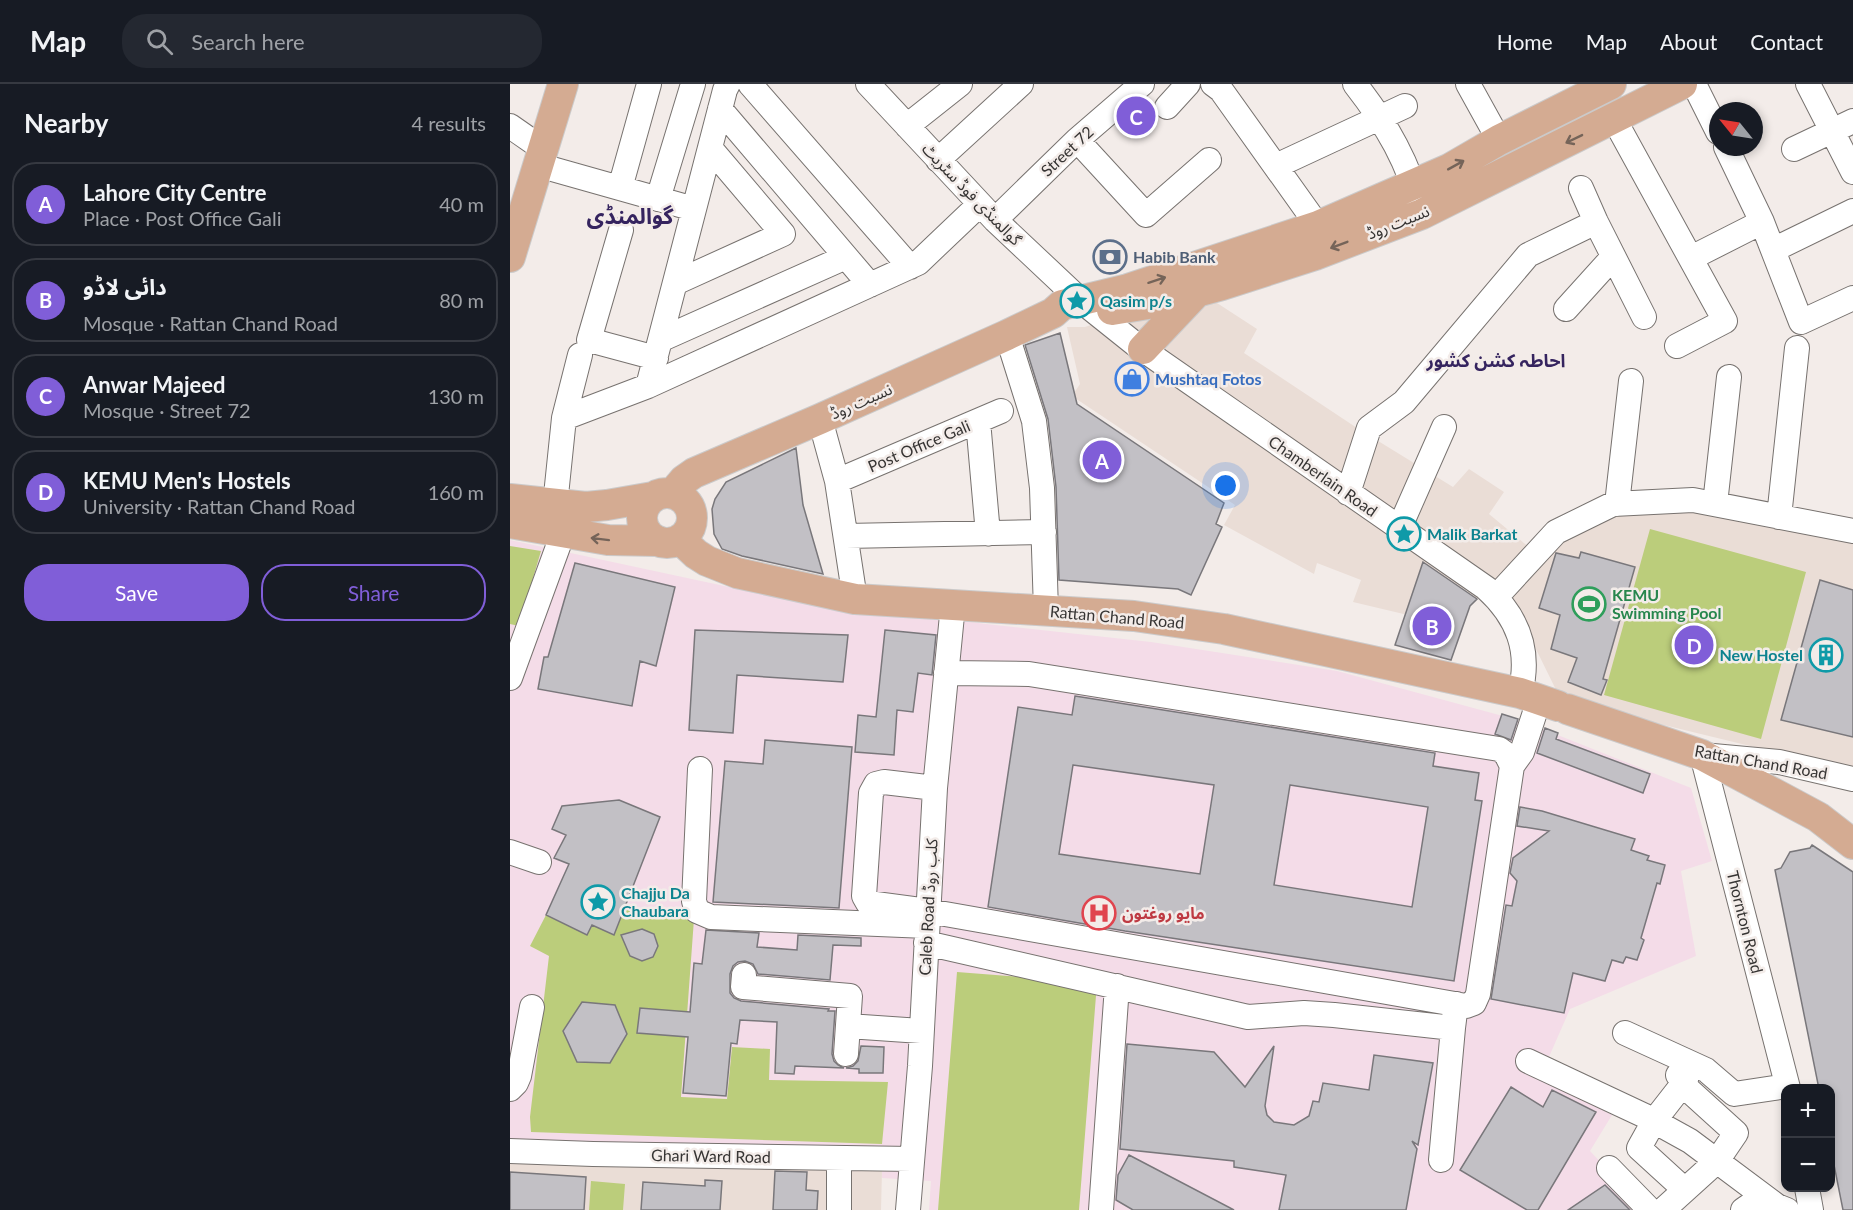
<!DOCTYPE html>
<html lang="en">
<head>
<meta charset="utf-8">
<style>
	:root { --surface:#171b24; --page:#242831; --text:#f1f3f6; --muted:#9ea1a6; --line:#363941; --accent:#805ed8 }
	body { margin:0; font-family:Lato,"Noto Sans Arabic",sans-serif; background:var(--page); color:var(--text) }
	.controls { position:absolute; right:18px; bottom:18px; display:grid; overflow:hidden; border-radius:12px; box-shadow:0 3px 9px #0003 }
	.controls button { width:54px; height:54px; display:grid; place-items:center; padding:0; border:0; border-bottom:2px solid var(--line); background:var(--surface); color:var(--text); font:30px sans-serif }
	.compass { position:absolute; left:1199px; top:18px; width:54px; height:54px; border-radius:50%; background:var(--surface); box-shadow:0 3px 9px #0003; rotate:300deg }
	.you { position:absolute; left:716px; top:402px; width:21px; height:21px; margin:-15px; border:4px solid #fff; border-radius:50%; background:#1a73e8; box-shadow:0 0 0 9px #1a73e833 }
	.badge { display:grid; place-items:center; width:39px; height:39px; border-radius:50%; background:var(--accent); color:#fff; font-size:20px; font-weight:700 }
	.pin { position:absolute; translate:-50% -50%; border:3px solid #fff; box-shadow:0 2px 6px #0006 }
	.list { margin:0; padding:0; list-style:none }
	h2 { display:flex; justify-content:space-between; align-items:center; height:78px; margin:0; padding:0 24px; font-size:26px }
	h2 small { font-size:20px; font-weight:400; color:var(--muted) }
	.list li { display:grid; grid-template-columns:39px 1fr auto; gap:18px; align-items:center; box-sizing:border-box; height:84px; margin:0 12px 12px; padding:0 12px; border:2px solid var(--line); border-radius:24px }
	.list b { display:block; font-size:22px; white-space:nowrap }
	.list p { margin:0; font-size:20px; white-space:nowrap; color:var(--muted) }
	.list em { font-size:20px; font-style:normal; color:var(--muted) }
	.actions { display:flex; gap:12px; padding:18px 24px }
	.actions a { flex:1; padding:14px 0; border:2px solid var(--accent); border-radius:24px; text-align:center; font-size:21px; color:var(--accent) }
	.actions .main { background:var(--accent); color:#fff }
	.icon { flex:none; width:33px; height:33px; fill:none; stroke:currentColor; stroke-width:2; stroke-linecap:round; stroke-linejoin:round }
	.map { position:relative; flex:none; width:1343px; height:1126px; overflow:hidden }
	header { display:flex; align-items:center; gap:36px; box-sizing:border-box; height:84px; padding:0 30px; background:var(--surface); border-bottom:2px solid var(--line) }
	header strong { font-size:28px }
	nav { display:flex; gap:33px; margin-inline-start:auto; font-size:21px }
	.search { width:420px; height:54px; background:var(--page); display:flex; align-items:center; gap:15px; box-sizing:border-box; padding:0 21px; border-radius:24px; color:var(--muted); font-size:22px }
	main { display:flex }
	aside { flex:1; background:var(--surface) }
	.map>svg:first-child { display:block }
</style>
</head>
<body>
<header>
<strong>Map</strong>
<div class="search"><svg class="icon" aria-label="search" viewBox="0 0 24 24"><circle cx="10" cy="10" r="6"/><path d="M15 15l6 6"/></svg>Search here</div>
<nav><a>Home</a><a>Map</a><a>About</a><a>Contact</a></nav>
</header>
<main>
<aside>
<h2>Nearby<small>4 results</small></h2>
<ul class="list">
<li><span class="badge">A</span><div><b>Lahore City Centre</b><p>Place · Post Office Gali</p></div><em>40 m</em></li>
<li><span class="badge">B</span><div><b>دائی لاڈو</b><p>Mosque · Rattan Chand Road</p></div><em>80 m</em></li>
<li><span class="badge">C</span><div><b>Anwar Majeed</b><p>Mosque · Street 72</p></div><em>130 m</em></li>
<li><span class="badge">D</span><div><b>KEMU Men's Hostels</b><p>University · Rattan Chand Road</p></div><em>160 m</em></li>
</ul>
<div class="actions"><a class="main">Save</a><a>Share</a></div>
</aside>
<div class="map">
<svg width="1343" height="1126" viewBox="0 0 1343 1126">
	<rect width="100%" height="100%" fill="#f3ece9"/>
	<path fill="#eaddd6" d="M 687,206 L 747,245 L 734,269 L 847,344 L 943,403 L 959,385 L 994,408 L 979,430 L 1026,469 L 1101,429 L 1179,428 L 1343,456 L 1343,687 L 1051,616 L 997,506 L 976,504 L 960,522 L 902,532 L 843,518 L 851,496 L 807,479 L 804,490 L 714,441 L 725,421 L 562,312 L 570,300 L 557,243 L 575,243 Z
		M 0,1071 L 372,1086 L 371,1126 L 0,1126 Z"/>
	<path fill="#f4dce8" d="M 0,456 L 256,511 L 476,540 L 641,558 L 827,587 L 1015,638 L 1181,704 L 1202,777 L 1171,787 L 1186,872 L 1060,925 L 1031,991 L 1102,1031 L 1080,1067 L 1136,1126 L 419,1126 L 421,1097 L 372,1094 L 372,1086 L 0,1071 Z"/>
	<path fill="#bbcd7b" d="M 1140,445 L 1296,488 L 1251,655 L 1094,611 Z
		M 0,462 L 31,467 L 9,542 L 0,540 Z
		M 115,822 L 184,835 L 171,1013 L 217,1015 L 222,963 L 260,965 L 259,996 L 378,998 L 372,1060 L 21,1048 L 20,1033 L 39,872 L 20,862 L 36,831 L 77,850 L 82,841 L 104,850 Z
		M 447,888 L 587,899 L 569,1126 L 428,1126 Z
		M 81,1097 L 115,1100 L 113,1126 L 79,1126 Z"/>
	<path fill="#c2c0c5" stroke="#79777b" stroke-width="1.5" fill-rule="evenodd" d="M 550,249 L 567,320 L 714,419 L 706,440 L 712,443 L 681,511 L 668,505 L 549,496 L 546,403 L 538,335 L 515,261 Z
		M 286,364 L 293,421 L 313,490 L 232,472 L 212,465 L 204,450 L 202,425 L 205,415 L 216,398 Z
		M 1071,468 L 1125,483 L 1093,595 L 1097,596 L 1091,611 L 1058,598 L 1067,574 L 1041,565 L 1050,531 L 1029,524 L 1046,469 L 1069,474 Z
		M 913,478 L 967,515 L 960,522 L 941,576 L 885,561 Z
		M 65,479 L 165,503 L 146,582 L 130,577 L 122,622 L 28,605 L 34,573 L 38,573 Z
		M 1310,496 L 1343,506 L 1343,653 L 1271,636 Z
		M 185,546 L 338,551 L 333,598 L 227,591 L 223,649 L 179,646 Z
		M 375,546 L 426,551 L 422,591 L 408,589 L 403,628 L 387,626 L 384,671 L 345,668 L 348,631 L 366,633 Z
		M 565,612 L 925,669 L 923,682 L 969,689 L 965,716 L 972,717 L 944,897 L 615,847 L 478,823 L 508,623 L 562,631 ZM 563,681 L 704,701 L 690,790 L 549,770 ZM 780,701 L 918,723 L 902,823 L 764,801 Z
		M 992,630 L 1008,635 L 1001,656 L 985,650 Z
		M 1035,644 L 1048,649 L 1046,655 L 1140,690 L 1133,709 L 1027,669 Z
		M 255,656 L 342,663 L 329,824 L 203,818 L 215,677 L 253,680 Z
		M 109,716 L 150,733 L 104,851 L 82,841 L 77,851 L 36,831 L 59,780 L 44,774 L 56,751 L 42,745 L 52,722 Z
		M 1010,723 L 1032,727 L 1125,755 L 1121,766 L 1139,772 L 1137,776 L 1155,781 L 1150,800 L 1147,799 L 1131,854 L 1134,856 L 1127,876 L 1116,873 L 1113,879 L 1102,876 L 1095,897 L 1063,889 L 1054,929 L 981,915 L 996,821 L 1002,822 L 1007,797 L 1000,789 L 1003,774 L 1039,747 L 1007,742 Z
		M 1302,761 L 1343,788 L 1343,1126 L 1333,1126 L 1320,1061 L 1320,1005 L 1309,1005 L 1265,786 L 1271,784 L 1280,768 L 1300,764 Z
		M 132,845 L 144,850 L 148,862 L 143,873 L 132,877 L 120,872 L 111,851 Z
		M 196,846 L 249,849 L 247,863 L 287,866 L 288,851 L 351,854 L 351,862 L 323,861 L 320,896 L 248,890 L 243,880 L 235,877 L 228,878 L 223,882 L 220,890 L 220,909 L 224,914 L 231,917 L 319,925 L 318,927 L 325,927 L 322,970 L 324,977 L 328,981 L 334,984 L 285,982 L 284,990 L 265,989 L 267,938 L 230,936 L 227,960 L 221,959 L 216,1012 L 173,1009 L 178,953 L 127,949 L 130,924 L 180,928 L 184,879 L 192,880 Z
		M 72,918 L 105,921 L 117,950 L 100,979 L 67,978 L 53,947 Z
		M 617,960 L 704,968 L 735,1003 L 764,962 L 755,1022 L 757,1031 L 764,1038 L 784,1041 L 799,1032 L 803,1017 L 809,1018 L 813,999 L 859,1006 L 864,971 L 923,979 L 908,1061 L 902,1057 L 907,1065 L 896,1126 L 769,1126 L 776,1091 L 724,1083 L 724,1077 L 610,1065 Z
		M 351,962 L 374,963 L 373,989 L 349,989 L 349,985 L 336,984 L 343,982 L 348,977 Z
		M 1001,1003 L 1033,1023 L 1042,1006 L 1086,1028 L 1028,1126 L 1017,1126 L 950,1086 Z
		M 619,1071 L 724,1126 L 623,1126 L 606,1116 L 608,1091 Z
		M 265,1087 L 297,1088 L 296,1106 L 308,1107 L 307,1126 L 263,1126 Z
		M 0,1088 L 76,1093 L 74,1126 L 0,1126 Z
		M 195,1096 L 212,1097 L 210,1126 L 131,1126 L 133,1098 L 195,1102 Z
		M 1095,1101 L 1120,1126 L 1058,1126 Z"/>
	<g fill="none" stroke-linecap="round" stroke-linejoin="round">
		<g stroke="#77726f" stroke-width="26">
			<path id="minor" d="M 240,0 L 400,183
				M 358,0 L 485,136 L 570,216 L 625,260 L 976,504 C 1008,533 1021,567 1010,609
				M 703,0 L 711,6 L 808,142
				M 845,0 C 877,41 899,79 912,130
				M 958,0 L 989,56
				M 1184,0 L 1208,48
				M 1298,0 L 1343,88
				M 657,23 L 678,0
				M 210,25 L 360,201
				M 1104,35 L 1215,237 L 1167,262
				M 0,42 L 33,65
				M 397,42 L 450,0
				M 567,56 L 636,131 L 699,76
				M 1216,63 L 1252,138 L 1291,238 L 1343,214
				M 1284,65 L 1343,37
				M 428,76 L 511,0
				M 28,81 L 184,125
				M 766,82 L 895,22
				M 110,104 L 139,0
				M 1071,104 L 1086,138 L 1134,233
				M 148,115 L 183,0
				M 485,136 L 567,56 L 632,0
				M 111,146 L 79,256 L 146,274
				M 1263,166 L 1343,127
				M 1181,174 L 1252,138
				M 165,199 L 273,150 L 200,64
				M 1056,225 L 1103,173
				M 497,251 L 524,337 L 532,404 L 536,526
				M 150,256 L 336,173
				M 138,302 L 215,6 L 218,0
				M 54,334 L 138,302 L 408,179 L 470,120
				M 310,335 L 327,397 L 345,515
				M 468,337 L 478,450
				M 327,397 L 491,327
				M 838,409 L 859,344 L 894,318 L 1018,171 L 1086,138
				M 1107,420 L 1121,297
				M 1205,420 L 1219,293
				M 45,421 L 54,334 L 70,271
				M 1269,433 L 1287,264
				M 889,445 L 934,343
				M 336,452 L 534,448
				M 986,513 L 1046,448 L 1103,420 L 1183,416 L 1343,447
				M 0,594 L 53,449
				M 1002,682 L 1012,668 L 1029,616
				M 190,685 L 184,817 L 187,827 L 201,833 L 417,842
				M 425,704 L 374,698 L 366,700 L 361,709 L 354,812 L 358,819 L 418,827 L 956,922 L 964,919 L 968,910 L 1002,682 L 996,670 L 989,665 L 519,590 L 436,589
				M 0,768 L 29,778
				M 416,859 L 738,933 L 794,929 L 824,931 L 943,944 L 946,920
				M 234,891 L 233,903 L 340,912 L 336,970
				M 338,942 L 411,947
				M 1115,949 L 1196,986 L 1224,1010 L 1277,1002
				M 1018,977 L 1133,1031 L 1180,1057 L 1267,1122 L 1277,1126
				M 1168,991 L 1176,996 L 1144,1037 L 1129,1064 L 1175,1106
				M 1278,1004 L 1192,671 L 1269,678 L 1343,695
				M 0,1005 L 6,999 L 9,992 L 22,923
				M 0,1067 L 83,1070 L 402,1075
				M 931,1076 L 943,944
				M 1099,1084 L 1140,1126
				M 1297,1104 L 1301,1126
				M 329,1126 L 329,1074
				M 398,1126 L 410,982 L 425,704 L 443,521
				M 591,1126 L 607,902
				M 1153,1126 L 1207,1077 L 1226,1049 L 1172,1000
				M 1233,1126 L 1253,1112"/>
		</g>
		<g stroke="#cbcaca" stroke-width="32">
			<path id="major" d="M 0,173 L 53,0
				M 602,226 L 650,218 L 712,201 L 805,171 L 912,130 L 1172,0
				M 633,265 L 686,209
				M 163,409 L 174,396 L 184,389 L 310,335 L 497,251 L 543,229 L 552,221 L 618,205 L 808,142 L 939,85 L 989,56 L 1101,0
				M132 434a25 25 0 1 1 50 0a25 25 0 1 1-50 0Z
				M 0,415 L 76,423 L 97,421 L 143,413
				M 0,439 L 98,456 L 148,457
				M 170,455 L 186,470 L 197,477 L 227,489 L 345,515 L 624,532 L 714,545 L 1010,609 L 1048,622
				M 1057,625 L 1192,671 L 1308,733 L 1343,760"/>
		</g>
		<use href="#minor" stroke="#fff" stroke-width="24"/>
		<use href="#major" stroke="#d4ab92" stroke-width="30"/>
	</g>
	<defs><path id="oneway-shaft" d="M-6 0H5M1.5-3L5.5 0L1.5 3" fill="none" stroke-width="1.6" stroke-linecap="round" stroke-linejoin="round" transform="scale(1.5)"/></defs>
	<g stroke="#756459">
		<use href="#oneway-shaft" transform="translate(1064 55) rotate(154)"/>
		<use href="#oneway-shaft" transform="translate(946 81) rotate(-29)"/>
		<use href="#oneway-shaft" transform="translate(829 161) rotate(159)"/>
		<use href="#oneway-shaft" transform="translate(647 196) rotate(-18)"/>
		<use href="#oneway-shaft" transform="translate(90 455) rotate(-173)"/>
	</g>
	<defs>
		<g id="bank-ring" transform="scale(1.725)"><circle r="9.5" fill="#f3ece9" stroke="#5c6f8a" stroke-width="1.5"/><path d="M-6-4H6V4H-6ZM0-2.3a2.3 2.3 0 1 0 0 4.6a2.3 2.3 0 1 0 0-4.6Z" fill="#5c6f8a"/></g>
		<g id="sight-ring" transform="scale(1.725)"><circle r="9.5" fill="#f3ece9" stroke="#0f9aa8" stroke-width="1.5"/><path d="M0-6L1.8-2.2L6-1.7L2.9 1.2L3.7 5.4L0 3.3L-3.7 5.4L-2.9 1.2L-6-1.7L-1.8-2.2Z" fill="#0f9aa8"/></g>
		<g id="shop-ring" transform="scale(1.725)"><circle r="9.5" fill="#f3ece9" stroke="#3f7fe0" stroke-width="1.5"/><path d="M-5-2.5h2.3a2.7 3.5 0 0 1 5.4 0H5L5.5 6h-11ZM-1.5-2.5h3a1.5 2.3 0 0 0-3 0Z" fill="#3f7fe0"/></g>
		<g id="stadium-ring" transform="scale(1.725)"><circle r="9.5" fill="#f3ece9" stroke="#2e9e5b" stroke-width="1.5"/><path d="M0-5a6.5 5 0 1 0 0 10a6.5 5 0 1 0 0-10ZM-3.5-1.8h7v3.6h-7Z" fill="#2e9e5b"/></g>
		<g id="building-ring" transform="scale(1.725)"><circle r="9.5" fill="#f3ece9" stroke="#0f9aa8" stroke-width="1.5"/><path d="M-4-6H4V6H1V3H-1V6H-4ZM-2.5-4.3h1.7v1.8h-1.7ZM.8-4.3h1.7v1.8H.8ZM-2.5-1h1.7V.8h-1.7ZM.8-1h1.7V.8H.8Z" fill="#0f9aa8"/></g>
		<g id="hospital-ring" transform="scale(1.725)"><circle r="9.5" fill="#f3ece9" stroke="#e0444e" stroke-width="1.5"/><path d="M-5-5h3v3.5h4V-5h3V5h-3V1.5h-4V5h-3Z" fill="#e0444e"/></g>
	</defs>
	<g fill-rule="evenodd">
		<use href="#bank-ring" x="600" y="173"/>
		<use href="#sight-ring" x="567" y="217"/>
		<use href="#shop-ring" x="622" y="295"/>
		<use href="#sight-ring" x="894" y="450"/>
		<use href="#stadium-ring" x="1079" y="520"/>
		<use href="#building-ring" x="1316" y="571"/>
		<use href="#sight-ring" x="88" y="818"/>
		<use href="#hospital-ring" x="589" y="829"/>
	</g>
	<g text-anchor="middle" stroke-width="5" stroke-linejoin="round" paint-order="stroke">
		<g font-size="16" fill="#363433" stroke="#f3ece9">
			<text transform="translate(557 67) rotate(-43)" y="6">Street 72</text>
			<text transform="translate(462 110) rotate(46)" y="6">گوالمنڈی فوڈ سٹریٹ</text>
			<text transform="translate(888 138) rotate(-22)" y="6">نسبت روڈ</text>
			<text transform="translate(351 317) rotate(-24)" y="6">نسبت روڈ</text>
			<text transform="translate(409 362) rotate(-23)" y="6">Post Office Gali</text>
			<text transform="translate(813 392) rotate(35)" y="6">Chamberlain Road</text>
			<text transform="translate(607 533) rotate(5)" y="6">Rattan Chand Road</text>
			<text transform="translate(1251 678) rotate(10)" y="6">Rattan Chand Road</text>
			<text transform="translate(418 823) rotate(-87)" y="6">Caleb Road کلب روڈ</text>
			<text transform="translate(1235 838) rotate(76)" y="6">Thornton Road</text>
			<text transform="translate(201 1072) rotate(1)" y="6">Ghari Ward Road</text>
		</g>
		<g font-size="16" font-weight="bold" fill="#4e5e75" stroke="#f3ece9" text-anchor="start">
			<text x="623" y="179">Habib Bank</text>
		</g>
		<g font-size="16" font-weight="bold" fill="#0d838f" stroke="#f3ece9" text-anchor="start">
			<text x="590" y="223">Qasim p/s</text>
			<text x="917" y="456">Malik Barkat</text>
			<text x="1293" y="577" text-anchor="end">New Hostel</text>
			<text x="111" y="815">Chajju Da<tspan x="111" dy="18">Chaubara</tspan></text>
		</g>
		<g font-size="16" font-weight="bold" fill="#366cbe" stroke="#f3ece9" text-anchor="start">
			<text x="645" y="301">Mushtaq Fotos</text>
		</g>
		<g font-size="16" font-weight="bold" fill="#27864d" stroke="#f3ece9" text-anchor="start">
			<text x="1102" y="517">KEMU<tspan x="1102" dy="18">Swimming Pool</tspan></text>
		</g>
		<g font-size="16" font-weight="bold" fill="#be3a42" stroke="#f3ece9" text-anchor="start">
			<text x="612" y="835">مایو روغتون</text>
		</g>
		<g font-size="18" font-weight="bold" fill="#35245f" stroke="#f3ece9">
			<text x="986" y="283">احاطہ کشن کشور</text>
		</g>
		<g font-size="22" font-weight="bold" fill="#35245f" stroke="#f3ece9">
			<text x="120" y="140">گوالمنڈی</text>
		</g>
	</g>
</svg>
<div class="controls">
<button>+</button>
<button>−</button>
</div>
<svg class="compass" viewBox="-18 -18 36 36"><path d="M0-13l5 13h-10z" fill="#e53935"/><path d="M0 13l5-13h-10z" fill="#9ea1a6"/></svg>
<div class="you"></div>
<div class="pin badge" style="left:592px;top:376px">A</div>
<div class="pin badge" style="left:922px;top:542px">B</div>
<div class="pin badge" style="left:626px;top:32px">C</div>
<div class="pin badge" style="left:1184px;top:561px">D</div>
</div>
</main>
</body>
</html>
